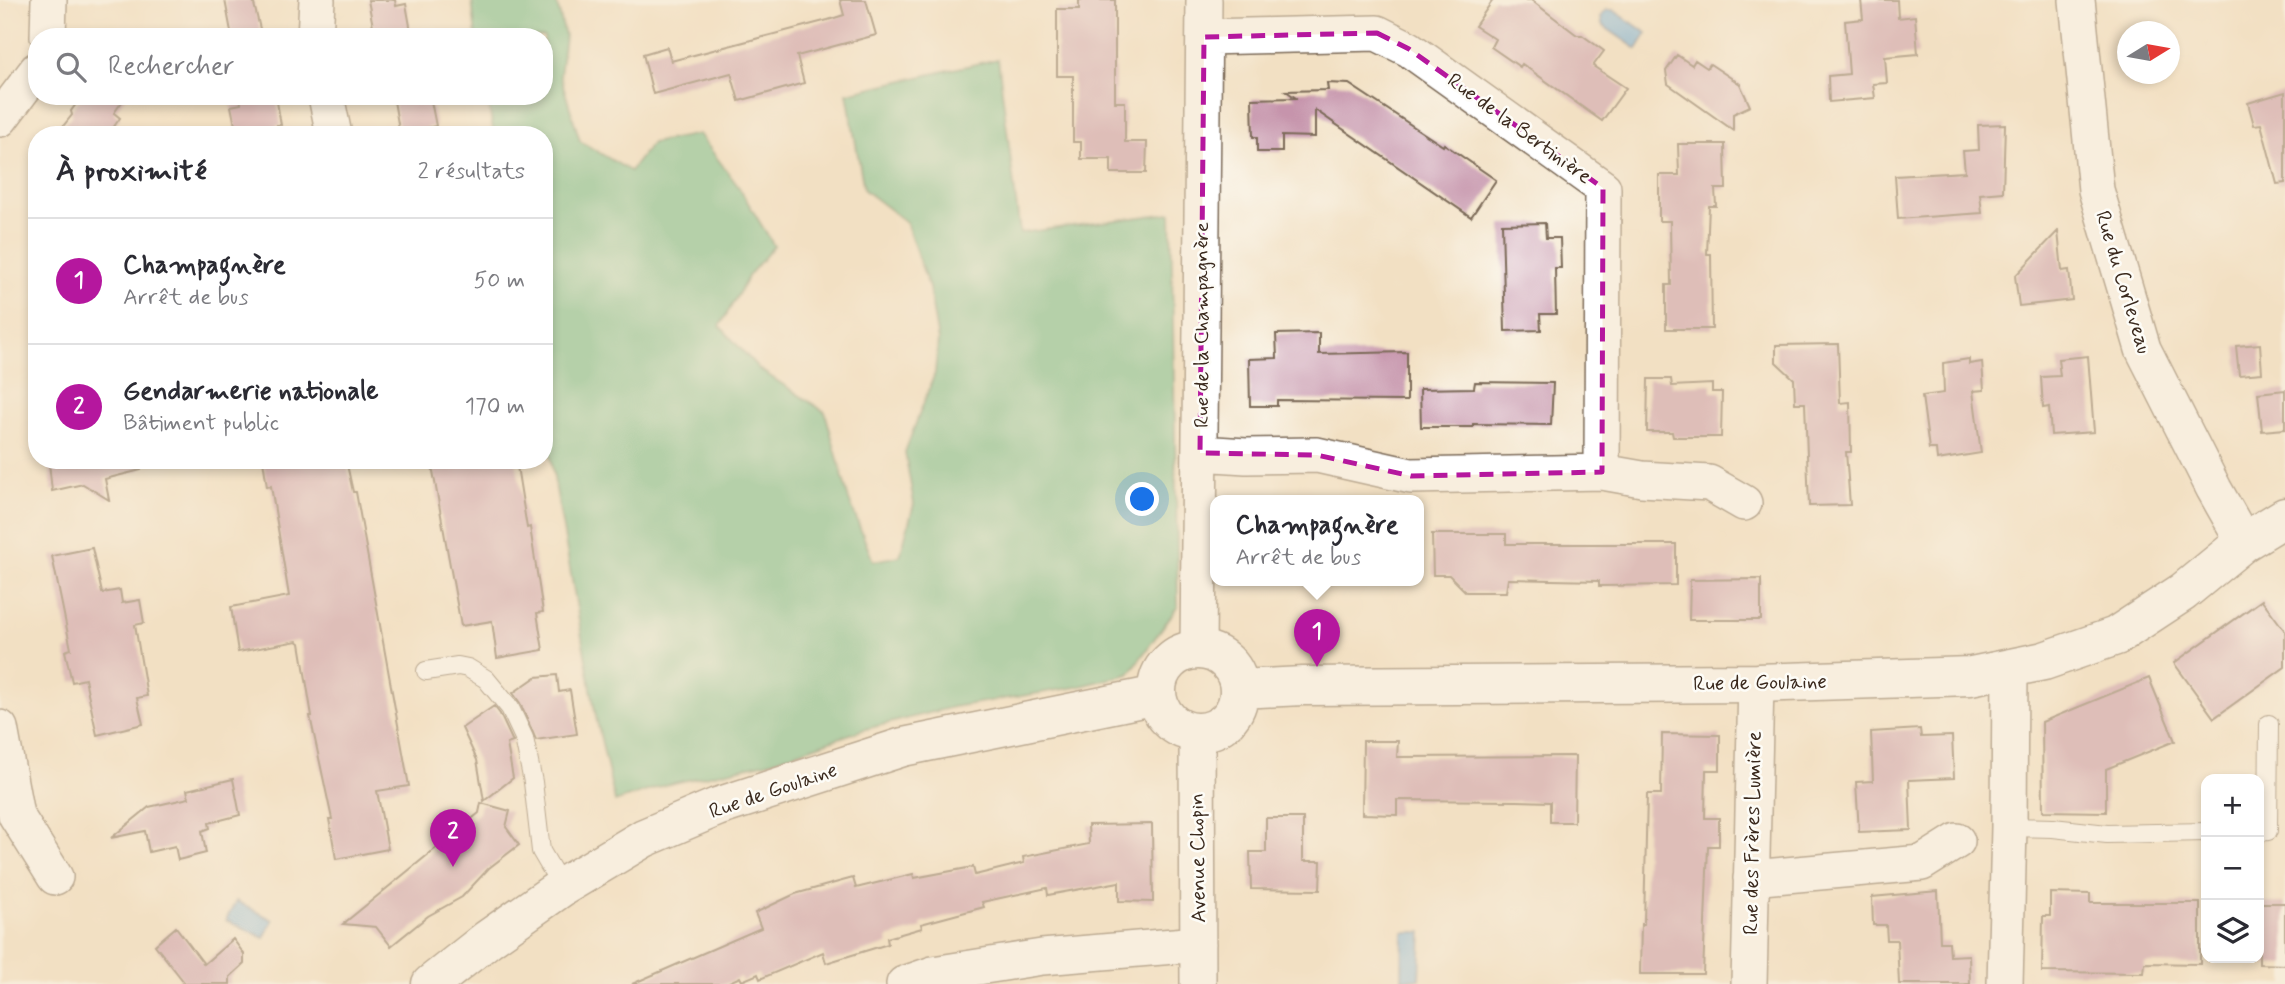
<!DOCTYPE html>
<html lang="fr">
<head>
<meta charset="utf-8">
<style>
	:root { --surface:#fff; --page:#f2f2f3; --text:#2b2b33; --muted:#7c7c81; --line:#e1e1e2; --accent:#b5179e }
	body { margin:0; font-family:Mynerve,sans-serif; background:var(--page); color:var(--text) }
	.controls { position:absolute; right:21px; bottom:21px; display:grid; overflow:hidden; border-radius:14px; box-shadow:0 4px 10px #0003 }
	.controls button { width:63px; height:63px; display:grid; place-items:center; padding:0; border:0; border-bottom:2px solid var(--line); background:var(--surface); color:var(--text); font:35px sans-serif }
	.compass { position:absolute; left:2117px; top:21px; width:63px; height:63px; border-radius:50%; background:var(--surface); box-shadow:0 4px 10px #0003; rotate:79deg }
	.you { position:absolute; left:1143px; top:500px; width:24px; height:24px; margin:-18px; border:5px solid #fff; border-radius:50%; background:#1a73e8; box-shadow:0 0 0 10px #1a73e833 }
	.badge { display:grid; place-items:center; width:46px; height:46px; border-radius:50%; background:var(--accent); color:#fff; font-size:23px; font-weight:700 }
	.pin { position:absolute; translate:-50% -58px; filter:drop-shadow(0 2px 4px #0008) }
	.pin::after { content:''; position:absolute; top:37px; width:24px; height:21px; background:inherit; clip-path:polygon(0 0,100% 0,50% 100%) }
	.popup { position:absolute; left:1210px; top:495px; width:214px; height:91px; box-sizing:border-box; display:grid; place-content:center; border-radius:14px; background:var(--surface); filter:drop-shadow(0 2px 5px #0005); font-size:23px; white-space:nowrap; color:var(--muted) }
	.popup b { font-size:26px; color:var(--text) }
	.popup::after { content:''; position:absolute; left:50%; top:100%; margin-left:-14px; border:14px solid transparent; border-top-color:var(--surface) }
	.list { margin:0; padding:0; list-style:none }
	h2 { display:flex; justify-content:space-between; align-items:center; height:91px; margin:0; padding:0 28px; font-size:30px }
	h2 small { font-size:23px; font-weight:400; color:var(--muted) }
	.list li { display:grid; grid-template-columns:46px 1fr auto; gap:21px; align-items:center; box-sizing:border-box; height:126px; padding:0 28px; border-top:2px solid var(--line) }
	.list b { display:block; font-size:26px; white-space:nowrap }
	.list p { margin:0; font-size:23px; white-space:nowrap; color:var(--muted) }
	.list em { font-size:23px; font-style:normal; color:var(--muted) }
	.icon { flex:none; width:38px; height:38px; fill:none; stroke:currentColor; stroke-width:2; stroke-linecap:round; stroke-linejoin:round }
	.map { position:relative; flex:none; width:2285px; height:984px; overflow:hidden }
	.search { position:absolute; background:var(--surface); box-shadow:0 4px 10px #0003; left:28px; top:28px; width:525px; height:77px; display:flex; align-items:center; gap:18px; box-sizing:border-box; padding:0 24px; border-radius:28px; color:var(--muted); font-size:26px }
	.panel { position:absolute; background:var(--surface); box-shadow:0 4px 10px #0003; left:28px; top:126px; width:525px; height:343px; border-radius:28px }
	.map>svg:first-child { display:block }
</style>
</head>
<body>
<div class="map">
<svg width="2285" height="984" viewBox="0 0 2285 984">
	<rect width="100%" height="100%" fill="#fdfcf7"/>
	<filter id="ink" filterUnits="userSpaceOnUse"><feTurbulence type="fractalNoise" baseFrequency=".0143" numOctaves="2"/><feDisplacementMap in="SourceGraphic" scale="14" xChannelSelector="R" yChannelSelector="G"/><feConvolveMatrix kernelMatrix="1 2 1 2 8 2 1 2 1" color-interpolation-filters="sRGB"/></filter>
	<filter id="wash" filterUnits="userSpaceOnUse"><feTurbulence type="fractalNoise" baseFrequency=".00686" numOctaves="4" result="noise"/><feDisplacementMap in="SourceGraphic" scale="28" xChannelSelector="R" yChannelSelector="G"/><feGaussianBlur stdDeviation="1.57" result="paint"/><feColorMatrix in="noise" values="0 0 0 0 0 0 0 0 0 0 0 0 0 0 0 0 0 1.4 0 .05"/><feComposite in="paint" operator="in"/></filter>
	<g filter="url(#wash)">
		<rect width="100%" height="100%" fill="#f2e0c3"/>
		<path fill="#6bbc89" stroke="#537354" stroke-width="2" d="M 472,0 L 556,0 L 565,36 L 560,75 L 580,141 L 630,171 L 652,143 L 699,134 L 738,186 L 774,246 L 749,275 L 720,326 L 759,369 L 825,412 L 849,500 L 873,561 L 900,556 L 914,504 L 905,452 L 935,373 L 938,340 L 929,288 L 906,222 L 864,190 L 847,93 L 998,59 L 1020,233 L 1171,213 L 1178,606 L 1129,674 L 1077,687 L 953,707 L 862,730 L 772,761 L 665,785 L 615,802 L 596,717 L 544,421 L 544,135 L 494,135 L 487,96 L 544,96 L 544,37 L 476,37 Z"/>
		<path fill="#68aadc" stroke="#526a7d" stroke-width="2" d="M 1606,10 L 1613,10 L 1647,33 L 1637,49 L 1602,25 L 1601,16 Z
			M 236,901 L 273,920 L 264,938 L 226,920 Z
			M 1403,932 L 1422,932 L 1420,979 L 1402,979 Z"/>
		<g id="blocks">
			<path fill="#c694ac" d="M 225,0 L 253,0 L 262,37 L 232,37 Z
				M 368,0 L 395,0 L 396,6 L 406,4 L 412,37 L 375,37 Z
				M 840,0 L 866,0 L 876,35 L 797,56 L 804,83 L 739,101 L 731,73 L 653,94 L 643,54 L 667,47 L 671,61 L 828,20 L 844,15 Z
				M 1079,0 L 1115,0 L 1115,102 L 1125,102 L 1125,142 L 1147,142 L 1146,173 L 1111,173 L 1111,159 L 1081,159 L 1081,142 L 1073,142 L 1073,76 L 1057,76 L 1057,9 L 1079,9 Z
				M 1493,0 L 1531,0 L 1577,35 L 1582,35 L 1604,51 L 1593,66 L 1626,88 L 1602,121 L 1522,64 L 1520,67 L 1491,47 L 1495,39 L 1475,26 Z
				M 1861,0 L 1897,0 L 1898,18 L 1915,16 L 1918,54 L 1885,57 L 1887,83 L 1873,84 L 1875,98 L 1829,102 L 1828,76 L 1849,74 L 1845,21 L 1863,19 Z
				M 1677,55 L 1692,65 L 1695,60 L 1707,68 L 1710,64 L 1740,84 L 1750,106 L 1733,114 L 1733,130 L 1668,84 L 1666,71 Z
				M 1327,83 L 1349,84 L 1443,146 L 1444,144 L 1496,180 L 1471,217 L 1315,110 L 1315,137 L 1282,136 L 1282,152 L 1257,152 L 1257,137 L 1253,137 L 1252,99 L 1296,98 L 1286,91 L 1328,90 Z
				M 2285,92 L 2285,183 L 2277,184 L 2261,124 L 2254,125 L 2248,103 Z
				M 82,96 L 126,96 L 114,113 L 120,118 L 108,135 L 56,135 L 72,115 L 71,111 Z
				M 240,96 L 276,96 L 281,125 L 277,125 L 279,135 L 237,135 L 231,106 L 241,104 Z
				M 418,96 L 430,96 L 436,126 L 426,128 L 427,135 L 400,135 L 394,101 Z
				M 2005,124 L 2003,192 L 1980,194 L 1982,213 L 1898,219 L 1895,176 L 1965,172 L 1963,151 L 1979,150 L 1978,125 Z
				M 1678,144 L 1725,144 L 1726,189 L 1715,189 L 1716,206 L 1709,206 L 1707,254 L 1711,254 L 1712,329 L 1666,329 L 1666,285 L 1671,285 L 1670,221 L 1659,221 L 1659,175 L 1679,175 Z
				M 1545,223 L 1546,238 L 1560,238 L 1561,268 L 1555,268 L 1556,314 L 1540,314 L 1541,330 L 1505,331 L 1502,224 Z
				M 2058,231 L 2062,271 L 2069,270 L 2072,300 L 2019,306 L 2015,276 Z
				M 1319,333 L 1319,354 L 1407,352 L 1407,401 L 1277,400 L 1277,406 L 1250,406 L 1249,359 L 1277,358 L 1276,334 Z
				M 1838,344 L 1840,403 L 1850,402 L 1851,452 L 1846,452 L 1850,505 L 1809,506 L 1805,403 L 1795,403 L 1794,379 L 1776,362 L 1776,345 Z
				M 2260,344 L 2262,373 L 2239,375 L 2236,346 Z
				M 2088,356 L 2094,432 L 2051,435 L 2049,407 L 2043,408 L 2041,377 L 2060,376 L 2058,359 Z
				M 1969,359 L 1969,364 L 1982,362 L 1984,390 L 1973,391 L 1981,453 L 1937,460 L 1936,449 L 1929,449 L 1922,396 L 1944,393 L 1943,363 Z
				M 1648,379 L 1671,379 L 1672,386 L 1712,384 L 1712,392 L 1722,392 L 1721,437 L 1673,437 L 1672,432 L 1647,432 Z
				M 1475,382 L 1553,383 L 1551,425 L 1473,424 L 1473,427 L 1421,427 L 1420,389 L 1474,388 Z
				M 2285,390 L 2285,429 L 2262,431 L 2258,393 Z
				M 43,460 L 140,460 L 141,470 L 105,479 L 109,500 L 83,484 L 52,491 L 49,463 Z
				M 263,460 L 346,460 L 353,492 L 356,492 L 409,786 L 377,791 L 388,849 L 336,859 L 329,819 L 332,819 L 310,716 L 312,716 L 300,643 L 297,641 L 238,652 L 231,607 L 289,596 L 271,486 L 267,487 Z
				M 431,460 L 516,460 L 527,528 L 530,527 L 543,612 L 537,613 L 543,650 L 497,658 L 492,621 L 461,626 Z
				M 1432,534 L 1506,534 L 1506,544 L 1676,544 L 1676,585 L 1599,586 L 1599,581 L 1508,579 L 1506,592 L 1466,592 L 1449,575 L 1433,575 Z
				M 92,548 L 102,593 L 120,590 L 122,603 L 140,600 L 144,623 L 135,625 L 147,696 L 137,698 L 143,724 L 97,735 L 85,679 L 72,682 L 65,651 L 71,649 L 52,556 Z
				M 1761,579 L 1761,620 L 1689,620 L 1690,580 Z
				M 2262,600 L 2285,631 L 2285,667 L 2214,718 L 2174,663 Z
				M 557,675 L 559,692 L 570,690 L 577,734 L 536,740 L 520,703 L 513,693 L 536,677 Z
				M 2149,678 L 2175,741 L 2106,769 L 2106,812 L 2043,811 L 2042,722 Z
				M 494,706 L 500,714 L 513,742 L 507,744 L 513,778 L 484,801 L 477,760 L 462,728 Z
				M 1920,729 L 1921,737 L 1952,736 L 1954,778 L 1909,780 L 1911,830 L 1859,832 L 1856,782 L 1873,781 L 1871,732 Z
				M 1662,734 L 1720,735 L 1720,770 L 1706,770 L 1705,818 L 1719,818 L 1719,846 L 1708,846 L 1703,974 L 1640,974 L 1641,924 L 1644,924 L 1647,794 L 1661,794 Z
				M 1363,741 L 1398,741 L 1397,757 L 1575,756 L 1574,822 L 1550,822 L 1550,802 L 1517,801 L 1397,800 L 1397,815 L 1362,814 Z
				M 233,779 L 240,815 L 209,823 L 210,828 L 202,831 L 206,853 L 178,860 L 175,846 L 149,852 L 145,831 L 111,838 L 149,807 L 189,798 L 187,790 Z
				M 481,803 L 510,811 L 506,827 L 519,845 L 489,868 L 462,897 L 428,916 L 391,946 L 376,927 L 343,924 L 479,813 Z
				M 1266,818 L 1303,818 L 1303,861 L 1321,861 L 1320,890 L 1251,889 L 1250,852 L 1266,852 Z
				M 1152,824 L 1153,902 L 1119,901 L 1119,882 L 1048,895 L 1047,888 L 982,902 L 984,907 L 921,924 L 922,928 L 887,938 L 888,944 L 826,963 L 823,952 L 760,979 L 758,974 L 742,981 L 740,977 L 725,984 L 632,984 L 761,928 L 755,913 L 795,894 L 853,878 L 856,888 L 913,874 L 914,878 L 973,867 L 975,875 L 1024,863 L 1023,857 L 1089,844 L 1088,825 Z
				M 1938,891 L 1940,942 L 1949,942 L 1950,956 L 1969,955 L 1970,984 L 1899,984 L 1897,940 L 1887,940 L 1886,925 L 1873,925 L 1872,897 Z
				M 2050,893 L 2090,894 L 2090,903 L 2200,903 L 2200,964 L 2145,963 L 2144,973 L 2042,972 L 2043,916 L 2050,916 Z
				M 2259,903 L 2285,903 L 2285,965 L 2259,964 Z
				M 176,927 L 204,964 L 233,939 L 244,954 L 244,964 L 230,977 L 230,984 L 181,984 L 184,982 L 155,945 Z"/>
		</g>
	</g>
	<g filter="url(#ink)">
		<use href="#blocks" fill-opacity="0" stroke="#7b6a58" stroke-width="2"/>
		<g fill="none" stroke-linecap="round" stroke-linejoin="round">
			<g stroke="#7b6a58" stroke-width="20">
				<path id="service" d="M 426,671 L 458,666 L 468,668 L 486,679 L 510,708 L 524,738 L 533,782 L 541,851 L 562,887
					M 2009,827 L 2053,828 L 2107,834 L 2206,832
					M 2259,832 L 2268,831 L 2269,724"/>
			</g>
			<g stroke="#7b6a58" stroke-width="38">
				<path id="minor" d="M 2077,0 L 2096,190 L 2143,349 L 2214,489 L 2244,542
					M 48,37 L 49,0
					M 315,37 L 317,0
					M 326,96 L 334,135
					M 0,119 L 37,70
					M 1200,453 L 1246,456 L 1317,455 L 1411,476 L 1602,472 L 1603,188 L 1409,49 L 1377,33 L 1204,37
					M 1602,472 L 1642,479 L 1709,483 L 1744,503
					M 1198,649 L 1204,0
					M 0,728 L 16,815 L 55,877
					M 1197,732 L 1198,984
					M 1751,878 L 1922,863 L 1957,841
					M 904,984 L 933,974 L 1042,957 L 1198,944
					M 1749,984 L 1756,683
					M 2005,984 L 2009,827 L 2010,668"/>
			</g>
			<g stroke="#7b6a58" stroke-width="41">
				<path id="tertiary" d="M1157 691a41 41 0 1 1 82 0a41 41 0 1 1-82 0Z
					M 1239,689 L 1303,686 L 1756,683 L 1971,676 L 2044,661 L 2116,636 L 2183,592 L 2244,542 L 2285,517
					M 431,984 L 488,939 L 562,887 L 644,838 L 717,807 L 903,747 L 1157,695"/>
			</g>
			<use href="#service" stroke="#fff" stroke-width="18"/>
			<use href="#minor" stroke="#fff" stroke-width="35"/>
			<use href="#tertiary" stroke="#fff" stroke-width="38"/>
		</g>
	</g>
	<path d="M0 0H2285V984H0ZM 1377,33 L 1409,49 L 1603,188 L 1602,472 L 1411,476 L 1317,455 L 1200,453 L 1204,37 Z" fill="#f2e0c3" fill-opacity=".55" fill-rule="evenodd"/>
	<path fill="none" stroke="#b5179e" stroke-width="5" stroke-dasharray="14 9" stroke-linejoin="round" d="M 1377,33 L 1409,49 L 1603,188 L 1602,472 L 1411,476 L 1317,455 L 1200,453 L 1204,37 Z"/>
	<g text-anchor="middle" stroke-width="5" stroke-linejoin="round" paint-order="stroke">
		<g font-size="21" fill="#3b2a1e" stroke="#fdfcf7">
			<text transform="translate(1520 128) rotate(36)" y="7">Rue de la Bertinière</text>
			<text transform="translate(2124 282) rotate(73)" y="7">Rue du Corleveau</text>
			<text transform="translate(1201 325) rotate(-90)" y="7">Rue de la Champagnère</text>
			<text transform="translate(1760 682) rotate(-1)" y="7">Rue de Goulaine</text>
			<text transform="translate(773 790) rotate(-19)" y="7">Rue de Goulaine</text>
			<text transform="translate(1752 833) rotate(-89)" y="7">Rue des Frères Lumière</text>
			<text transform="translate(1197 858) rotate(-91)" y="7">Avenue Chopin</text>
		</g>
	</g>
</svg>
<div class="controls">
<button>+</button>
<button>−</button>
<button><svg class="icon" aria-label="layers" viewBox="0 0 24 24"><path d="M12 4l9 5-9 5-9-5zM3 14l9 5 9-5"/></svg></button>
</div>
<svg class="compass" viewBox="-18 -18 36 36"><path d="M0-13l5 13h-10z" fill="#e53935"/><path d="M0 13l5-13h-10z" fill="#7c7c81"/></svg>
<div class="you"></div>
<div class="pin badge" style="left:1317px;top:667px">1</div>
<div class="popup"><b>Champagnère</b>Arrêt de bus</div>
<div class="pin badge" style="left:453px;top:867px">2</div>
<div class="search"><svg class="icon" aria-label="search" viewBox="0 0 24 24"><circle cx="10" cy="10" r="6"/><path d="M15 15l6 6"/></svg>Rechercher</div>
<section class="panel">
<h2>À proximité<small>2 résultats</small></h2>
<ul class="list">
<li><span class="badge">1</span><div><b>Champagnère</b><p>Arrêt de bus</p></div><em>50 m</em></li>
<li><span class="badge">2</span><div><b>Gendarmerie nationale</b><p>Bâtiment public</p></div><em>170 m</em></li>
</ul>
</section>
</div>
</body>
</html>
